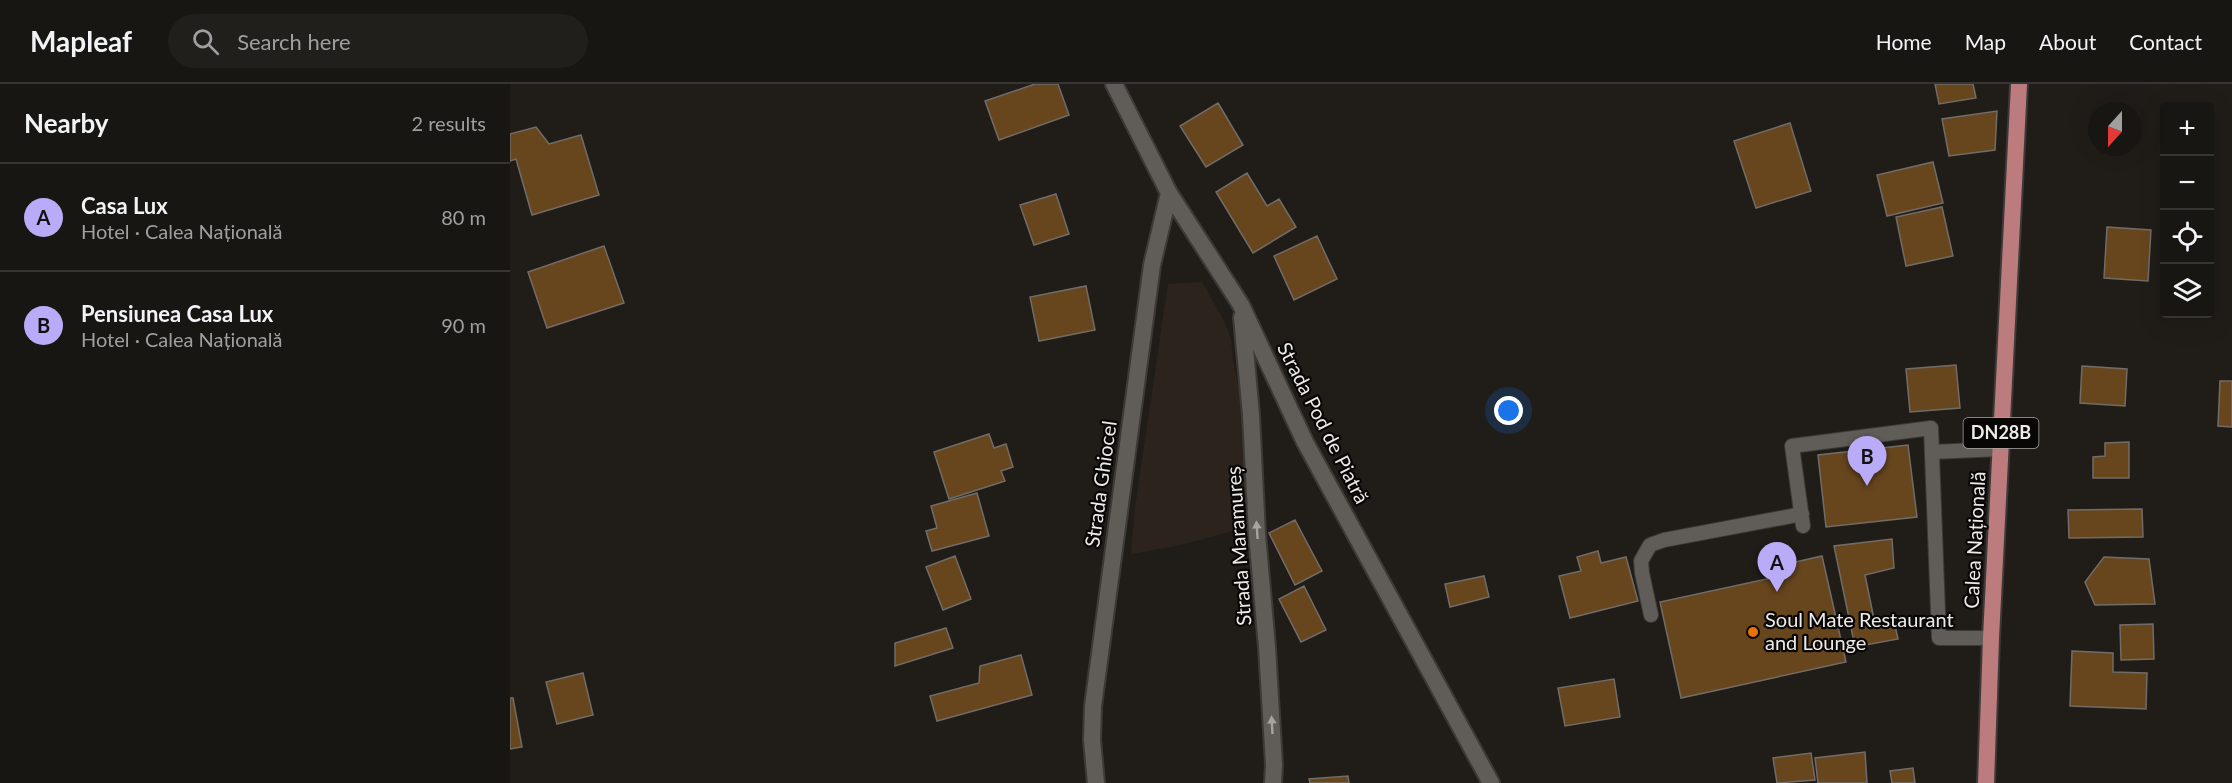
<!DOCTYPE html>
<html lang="en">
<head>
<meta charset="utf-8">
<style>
	:root { --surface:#181613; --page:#211f1c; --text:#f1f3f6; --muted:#9f9fa0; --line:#363533; --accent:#b9abf7 }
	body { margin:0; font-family:Lato,sans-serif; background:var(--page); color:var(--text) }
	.controls { position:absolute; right:18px; top:18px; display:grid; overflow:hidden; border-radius:6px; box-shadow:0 6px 24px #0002 }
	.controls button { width:54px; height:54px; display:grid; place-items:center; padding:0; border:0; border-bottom:2px solid var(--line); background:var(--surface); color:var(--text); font:30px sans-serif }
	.compass { position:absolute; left:1578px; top:18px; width:54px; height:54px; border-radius:50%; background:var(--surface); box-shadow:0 6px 24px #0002; rotate:201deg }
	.you { position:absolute; left:999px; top:327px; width:21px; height:21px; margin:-15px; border:4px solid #fff; border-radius:50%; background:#1a73e8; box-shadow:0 0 0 9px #1a73e833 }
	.badge { display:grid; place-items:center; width:39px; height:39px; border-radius:50%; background:var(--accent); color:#111; font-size:20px; font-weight:700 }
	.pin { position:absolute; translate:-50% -50px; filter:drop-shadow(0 2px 3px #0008) }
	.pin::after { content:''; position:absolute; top:32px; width:21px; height:18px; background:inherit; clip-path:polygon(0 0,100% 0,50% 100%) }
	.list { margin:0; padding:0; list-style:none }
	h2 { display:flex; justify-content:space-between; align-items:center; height:78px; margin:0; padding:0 24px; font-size:26px }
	h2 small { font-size:20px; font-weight:400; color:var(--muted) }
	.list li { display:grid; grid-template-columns:39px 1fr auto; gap:18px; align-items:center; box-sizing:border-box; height:108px; padding:0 24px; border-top:2px solid var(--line) }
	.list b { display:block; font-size:22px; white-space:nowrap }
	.list p { margin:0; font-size:20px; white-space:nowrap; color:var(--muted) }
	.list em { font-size:20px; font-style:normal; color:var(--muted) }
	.icon { flex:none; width:33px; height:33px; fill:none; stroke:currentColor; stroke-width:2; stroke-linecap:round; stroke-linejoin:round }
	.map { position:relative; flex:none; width:1722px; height:699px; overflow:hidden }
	header { display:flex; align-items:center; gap:36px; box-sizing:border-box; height:84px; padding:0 30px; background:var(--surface); border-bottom:2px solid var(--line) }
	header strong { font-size:28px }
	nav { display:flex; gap:33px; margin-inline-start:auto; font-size:21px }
	.search { width:420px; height:54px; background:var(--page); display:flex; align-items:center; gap:15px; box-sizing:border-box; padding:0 21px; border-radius:33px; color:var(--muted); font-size:22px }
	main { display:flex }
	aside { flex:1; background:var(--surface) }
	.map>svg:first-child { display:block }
</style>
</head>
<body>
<header>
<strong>Mapleaf</strong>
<div class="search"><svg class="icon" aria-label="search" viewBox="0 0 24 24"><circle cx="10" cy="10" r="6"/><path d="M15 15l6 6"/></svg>Search here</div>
<nav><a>Home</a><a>Map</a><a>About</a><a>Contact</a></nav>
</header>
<main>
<aside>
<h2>Nearby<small>2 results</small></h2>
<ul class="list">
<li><span class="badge">A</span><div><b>Casa Lux</b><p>Hotel · Calea Națională</p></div><em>80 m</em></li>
<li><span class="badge">B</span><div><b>Pensiunea Casa Lux</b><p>Hotel · Calea Națională</p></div><em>90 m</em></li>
</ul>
</aside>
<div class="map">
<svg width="1722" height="699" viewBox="0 0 1722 699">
	<rect width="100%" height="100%" fill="#201d19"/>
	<path fill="#2c241c" d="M 692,198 L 714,237 L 721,255 L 723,276 L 733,327 L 737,380 L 734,444 L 666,462 L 621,470 L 625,424 L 658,200 Z"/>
	<path fill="#67461e" stroke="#716c67" stroke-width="1.5" d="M 525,0 L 548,0 L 559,31 L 489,56 L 475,17 Z
		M 1425,0 L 1463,0 L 1466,14 L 1429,20 Z
		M 708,19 L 733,61 L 696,83 L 670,42 Z
		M 1487,27 L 1485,66 L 1439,72 L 1432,35 Z
		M 1280,39 L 1301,107 L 1246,124 L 1224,57 Z
		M 26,43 L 39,60 L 71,51 L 89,111 L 22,131 L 6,75 L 0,77 L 0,50 Z
		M 1423,78 L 1433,119 L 1377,132 L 1367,91 Z
		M 737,89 L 757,122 L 769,115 L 786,143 L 743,169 L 706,108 Z
		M 546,110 L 559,150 L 524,161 L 510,121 Z
		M 1432,123 L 1443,172 L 1396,182 L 1386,133 Z
		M 1597,143 L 1641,146 L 1638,197 L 1594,194 Z
		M 807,152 L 827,195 L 784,216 L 764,172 Z
		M 94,162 L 114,219 L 37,244 L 18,188 Z
		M 576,202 L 585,246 L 529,257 L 520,213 Z
		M 1446,281 L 1450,324 L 1400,328 L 1396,285 Z
		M 1572,282 L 1617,285 L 1615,322 L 1570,319 Z
		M 1710,297 L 1722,297 L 1722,343 L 1708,342 Z
		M 479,350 L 484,364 L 496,360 L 503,383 L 491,387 L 495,397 L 439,415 L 424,368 Z
		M 1619,358 L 1619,394 L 1583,394 L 1583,373 L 1595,372 L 1595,359 Z
		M 1398,361 L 1407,433 L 1316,443 L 1308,371 Z
		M 467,409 L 479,452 L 422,467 L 416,447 L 427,444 L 421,422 Z
		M 1632,425 L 1633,453 L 1559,454 L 1558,426 Z
		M 785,436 L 812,487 L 785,501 L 759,449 Z
		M 1382,455 L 1384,484 L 1355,491 L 1365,540 L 1384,537 L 1388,555 L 1345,563 L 1324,462 Z
		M 1088,467 L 1091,479 L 1116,473 L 1128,517 L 1060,534 L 1049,492 L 1071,487 L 1067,473 Z
		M 445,472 L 461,515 L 433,526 L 416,483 Z
		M 1312,472 L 1336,578 L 1171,614 L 1150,518 L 1266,493 L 1264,483 Z
		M 1594,473 L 1639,475 L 1645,520 L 1585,521 L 1575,498 Z
		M 974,492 L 979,513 L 940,523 L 935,500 Z
		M 794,502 L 816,546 L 791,558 L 769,515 Z
		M 1643,540 L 1644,575 L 1611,576 L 1610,541 Z
		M 436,544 L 443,564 L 385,582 L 385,559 Z
		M 1562,567 L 1603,569 L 1603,588 L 1637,589 L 1636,625 L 1560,622 Z
		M 511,571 L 522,611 L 427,637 L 420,612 L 469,599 L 470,582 Z
		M 73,589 L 83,631 L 47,640 L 36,598 Z
		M 1104,595 L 1110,633 L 1055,642 L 1048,604 Z
		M 0,614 L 3,614 L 12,663 L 0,665 Z
		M 1355,668 L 1357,699 L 1308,699 L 1305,674 Z
		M 1301,669 L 1305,696 L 1267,699 L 1263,674 Z
		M 1403,684 L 1405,699 L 1382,699 L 1380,687 Z
		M 838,692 L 839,699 L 800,699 L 799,695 Z"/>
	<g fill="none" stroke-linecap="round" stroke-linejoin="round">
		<g stroke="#3c3937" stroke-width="16">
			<path id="service" d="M 1422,368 L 1490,365
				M 1293,442 L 1282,362 L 1421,344 L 1429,554 L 1481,554
				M 1141,531 L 1132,489 L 1131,477 L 1140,461 L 1154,456 L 1292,430"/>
		</g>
		<g stroke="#3c3937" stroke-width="20">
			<path id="minor" d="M 604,0 L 659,109 L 731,221 L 795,358 L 981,699
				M 732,233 L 741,331 L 747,450 L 757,563 L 764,681 L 763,699
				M 586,699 L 582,656 L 583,622 L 642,181 L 659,109"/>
		</g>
		<g stroke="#3c3937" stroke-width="20">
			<path id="primary" d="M 1476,699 L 1481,554 L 1509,0"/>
		</g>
		<use href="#service" stroke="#605c57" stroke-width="14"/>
		<use href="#minor" stroke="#605c57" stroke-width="16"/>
		<use href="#primary" stroke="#bc7b7c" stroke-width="16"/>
	</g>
	<defs><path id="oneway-solid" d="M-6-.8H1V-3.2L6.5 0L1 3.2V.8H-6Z" transform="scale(1.5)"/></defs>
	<g fill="#a6a4a0">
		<use href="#oneway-solid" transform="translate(747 446) rotate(-94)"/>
		<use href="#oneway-solid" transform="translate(762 641) rotate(-93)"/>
	</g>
	<circle fill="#e8710a" stroke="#090706" stroke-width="2" cx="1243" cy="548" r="6"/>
	<g text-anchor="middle" stroke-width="4.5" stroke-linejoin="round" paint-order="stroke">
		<rect fill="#090706" stroke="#a9a7a4" stroke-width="1.5" x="1453.5" y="334" width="75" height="30" rx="4.5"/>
		<g font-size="18" font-weight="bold" fill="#edebe8">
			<text x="1491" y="355">DN28B</text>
		</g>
		<g font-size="20" fill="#edebe8" stroke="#090706">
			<text transform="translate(813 339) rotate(63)" y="7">Strada Pod de Piatră</text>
			<text transform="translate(591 400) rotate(-82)" y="7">Strada Ghiocel</text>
			<text transform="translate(1465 456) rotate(-87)" y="7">Calea Națională</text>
			<text transform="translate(729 462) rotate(-94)" y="7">Strada Maramureș</text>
		</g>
		<g font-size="20" fill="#edebe8" stroke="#090706" text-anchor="start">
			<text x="1255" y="543">Soul Mate Restaurant<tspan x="1255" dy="23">and Lounge</tspan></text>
		</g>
	</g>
</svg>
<div class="controls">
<button>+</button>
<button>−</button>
<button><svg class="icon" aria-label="locate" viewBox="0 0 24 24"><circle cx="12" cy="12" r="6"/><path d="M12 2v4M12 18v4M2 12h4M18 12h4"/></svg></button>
<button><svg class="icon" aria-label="layers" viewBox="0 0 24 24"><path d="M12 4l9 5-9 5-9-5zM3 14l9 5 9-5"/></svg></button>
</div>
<svg class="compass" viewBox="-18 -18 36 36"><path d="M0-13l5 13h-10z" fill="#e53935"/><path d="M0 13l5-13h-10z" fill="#9f9fa0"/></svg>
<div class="you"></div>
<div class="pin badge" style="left:1267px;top:508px">A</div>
<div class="pin badge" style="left:1357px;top:402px">B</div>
</div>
</main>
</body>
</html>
